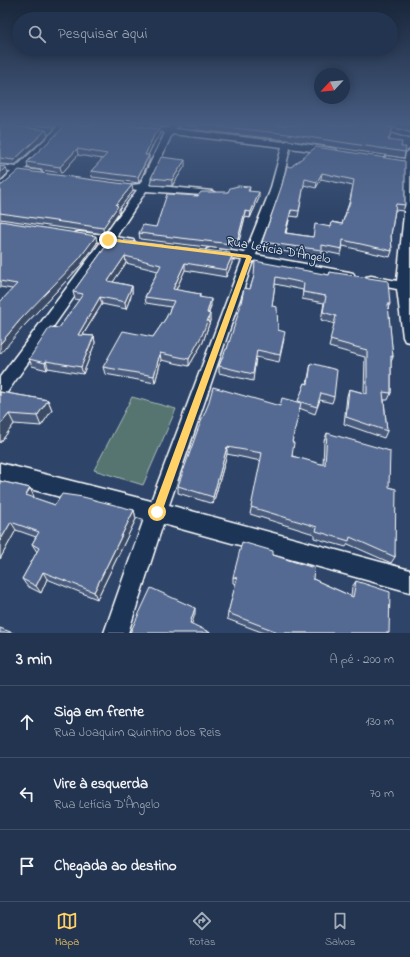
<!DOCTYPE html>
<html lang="pt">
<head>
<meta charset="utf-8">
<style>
	:root { --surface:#22344f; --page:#2e3f59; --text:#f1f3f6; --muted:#a2aab7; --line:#3f4f66; --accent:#ffd166 }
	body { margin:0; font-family:"Indie Flower",sans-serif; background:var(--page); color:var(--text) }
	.compass { position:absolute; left:314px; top:68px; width:36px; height:36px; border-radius:50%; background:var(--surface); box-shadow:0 2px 10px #0003; rotate:244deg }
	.stop { position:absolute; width:12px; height:12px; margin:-9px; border:3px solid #ffd166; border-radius:50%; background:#fff }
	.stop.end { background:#ffd166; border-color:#fff; box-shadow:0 1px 4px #0008 }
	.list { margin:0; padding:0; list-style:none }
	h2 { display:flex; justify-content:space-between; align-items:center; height:52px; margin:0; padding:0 16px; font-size:17px }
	h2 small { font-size:13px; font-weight:400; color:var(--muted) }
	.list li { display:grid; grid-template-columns:26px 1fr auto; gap:12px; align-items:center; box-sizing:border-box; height:72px; padding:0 16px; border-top:1px solid var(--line) }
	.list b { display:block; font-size:15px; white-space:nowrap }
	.list p { margin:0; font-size:13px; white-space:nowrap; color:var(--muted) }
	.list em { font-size:13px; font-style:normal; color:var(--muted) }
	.icon { flex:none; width:22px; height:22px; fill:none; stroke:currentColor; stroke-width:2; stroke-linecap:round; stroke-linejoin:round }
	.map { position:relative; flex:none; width:410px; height:633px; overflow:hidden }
	.search { position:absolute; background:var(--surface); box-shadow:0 2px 10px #0003; left:12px; right:12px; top:12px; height:44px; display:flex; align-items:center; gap:10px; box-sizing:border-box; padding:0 14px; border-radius:22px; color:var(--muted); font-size:15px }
	.sheet { height:268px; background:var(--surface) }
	nav { display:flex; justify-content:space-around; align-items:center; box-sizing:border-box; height:56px; border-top:1px solid var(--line); background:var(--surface); font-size:11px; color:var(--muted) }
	nav a { display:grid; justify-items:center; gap:2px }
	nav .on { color:var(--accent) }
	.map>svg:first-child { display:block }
</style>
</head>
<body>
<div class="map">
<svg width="410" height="633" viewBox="0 0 410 633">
	<rect width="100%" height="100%" fill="#2e4569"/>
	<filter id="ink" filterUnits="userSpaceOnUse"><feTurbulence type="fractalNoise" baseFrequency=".025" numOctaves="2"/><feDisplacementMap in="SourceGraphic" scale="8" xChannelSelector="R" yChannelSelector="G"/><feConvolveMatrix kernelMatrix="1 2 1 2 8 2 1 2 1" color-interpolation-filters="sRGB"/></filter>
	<g filter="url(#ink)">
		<path fill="#577471" stroke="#abbab8" d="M 132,397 L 176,409 L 143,485 L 94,470 Z"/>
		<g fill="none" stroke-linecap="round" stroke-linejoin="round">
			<g stroke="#fff" stroke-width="3">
				<path id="minor" d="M 57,125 L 65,125 L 61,134 L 25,169 L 40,171 L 42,173 L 40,175 L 20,174 L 3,190 L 0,191 L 0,183 L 11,172 L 0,171 L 0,165 L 16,167 L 54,131 Z
					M 170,125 L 179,125 L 175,129 L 284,142 L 287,141 L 336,149 L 337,151 L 336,153 L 333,154 L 290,148 L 280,191 L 256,255 L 349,272 L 353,273 L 355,276 L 353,279 L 349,280 L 253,261 L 169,505 L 410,570 L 410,592 L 163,524 L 128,633 L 104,633 L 144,519 L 0,481 L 0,463 L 151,501 L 242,260 L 211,256 L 207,255 L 205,252 L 207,249 L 211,248 L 245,253 L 270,191 L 282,147 L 172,134 L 149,185 L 212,191 L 217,194 L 216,196 L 146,191 L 116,237 L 133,240 L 135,242 L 133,244 L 129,245 L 112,243 L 6,394 L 0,395 L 0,377 L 101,242 L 75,237 L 73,235 L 75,233 L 79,232 L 105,235 L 137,190 L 132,189 L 130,187 L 132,185 L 140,184 L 165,133 L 159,130 L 163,128 L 167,128 Z
					M 368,125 L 382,125 L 410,133 L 410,138 Z
					M 410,150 L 410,342 L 405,341 L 403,337 L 397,289 L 366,283 L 365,280 L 366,277 L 371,276 L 397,281 L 404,214 L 405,165 L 384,161 L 383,159 L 387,156 L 405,159 L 406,153 Z"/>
			</g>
			<use href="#minor" fill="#1d3557" fill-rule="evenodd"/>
		</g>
		<path fill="#485c7e" stroke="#fff" fill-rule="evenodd" d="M 0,125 L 46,130 L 48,135 L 15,165 L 0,164 Z
			M 25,125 L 56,125 L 54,127 Z
			M 150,125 L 168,125 L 166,127 Z
			M 182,125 L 381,125 L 393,128 L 389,140 L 401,147 L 405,152 L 404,158 L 287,140 L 197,130 L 197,127 Z
			M 160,129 L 161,134 L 155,141 L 148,155 L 149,161 L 139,183 L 92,177 L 91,171 L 103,159 L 78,155 L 62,173 L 28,168 L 27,162 L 61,130 Z
			M 316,147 L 405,205 L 403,211 L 395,210 L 391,235 L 392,251 L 390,257 L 343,246 L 341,255 L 322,251 L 321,257 L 261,248 L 262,242 L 291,167 ZM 321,179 L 353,186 L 349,203 L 342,224 L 332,222 L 331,227 L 313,237 L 286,233 L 290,216 L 298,217 L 304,185 L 316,188 Z
			M 185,166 L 172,186 L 151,185 L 151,178 Z
			M 0,185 L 133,191 L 119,209 L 119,212 L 104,234 L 0,219 Z
			M 250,187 L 249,192 L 259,198 L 250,218 L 245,217 L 238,245 L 232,244 L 231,250 L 140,239 L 139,233 L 156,227 L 228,192 Z
			M 0,221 L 97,243 L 81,265 L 23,327 L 12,289 L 0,287 Z
			M 111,239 L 229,256 L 232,263 L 226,277 L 185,270 L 176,290 L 200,294 L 200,297 L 211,306 L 209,313 L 210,321 L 203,342 L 189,366 L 161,360 L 155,383 L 105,374 L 103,367 L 153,337 L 166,318 L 171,307 L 146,303 L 145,297 L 158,271 L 126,263 L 113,282 L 132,286 L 132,293 L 126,309 L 102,304 L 83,335 L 94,336 L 95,343 L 83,374 L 48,368 L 47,370 L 32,366 L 29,359 L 59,328 L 79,300 L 75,299 L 73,292 Z
			M 330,272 L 390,304 L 388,308 L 393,357 L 391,362 L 391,393 L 388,400 L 384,400 L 387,431 L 384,438 L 344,424 L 347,396 L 349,389 L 364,393 L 365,357 L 329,347 L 335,324 L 321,320 L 324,303 L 302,299 L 303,290 L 275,284 L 272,306 L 278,330 L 284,339 L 279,362 L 256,357 L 253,381 L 219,373 L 219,366 L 227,349 L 250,289 L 254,276 L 329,275 Z
			M 311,363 L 334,397 L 332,403 L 320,400 L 315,414 L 299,408 L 292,442 L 292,456 L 323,465 L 324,441 L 327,433 L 389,487 L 395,557 L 391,563 L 348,544 L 346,547 L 314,538 L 314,534 L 250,514 L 261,461 L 227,454 L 213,504 L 178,493 L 178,486 L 280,406 L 298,402 L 305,383 L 307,384 Z
			M 0,392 L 48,400 L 52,410 L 41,426 L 14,424 L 0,443 Z
			M 0,481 L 30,488 L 34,497 L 33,498 L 55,505 L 134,510 L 136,519 L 97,599 L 47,579 L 41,593 L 27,586 L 22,579 L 37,552 L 32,544 L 36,537 L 16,530 L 0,559 Z
			M 273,555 L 313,579 L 351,596 L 352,587 L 356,581 L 389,633 L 264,633 L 227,619 L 228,613 L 236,584 L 233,583 L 233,577 Z"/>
		<path fill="#3b4b66" stroke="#fff" d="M 160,129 L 161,134 L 155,141 L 145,161 L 145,155 L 154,135 Z
			M 46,130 L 48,135 L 15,165 L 14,160 Z
			M 77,149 L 78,155 L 62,173 L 60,167 Z
			M 149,155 L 149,161 L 139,183 L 138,177 Z
			M 185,160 L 185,166 L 172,186 L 172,180 Z
			M 6,167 L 8,173 L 0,181 L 0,173 Z
			M 322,173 L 321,179 L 316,188 L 317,182 Z
			M 132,185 L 133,191 L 119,209 L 119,212 L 104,234 L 103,228 L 116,205 Z
			M 259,192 L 259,198 L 250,218 L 251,212 Z
			M 291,210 L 290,216 L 284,239 L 285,233 Z
			M 245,211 L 245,217 L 238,245 L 238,239 Z
			M 96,236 L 97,243 L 81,265 L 23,327 L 0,354 L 0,344 L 20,320 Z
			M 125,256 L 126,263 L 109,288 L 108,281 Z
			M 232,256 L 232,263 L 226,277 L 226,270 Z
			M 185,263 L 185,270 L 173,296 L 173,289 Z
			M 132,286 L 132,293 L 126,309 L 125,302 Z
			M 100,297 L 102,304 L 79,341 L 78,335 Z
			M 211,299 L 211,306 L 206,320 L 207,313 Z
			M 210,314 L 210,321 L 203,342 L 189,366 L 189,359 Z
			M 94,336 L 95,343 L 83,374 L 81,367 Z
			M 160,353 L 161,360 L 155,383 L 154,376 Z
			M 46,361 L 48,368 L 47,370 L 45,363 Z
			M 48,400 L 52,410 L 41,426 L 37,416 Z
			M 9,414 L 14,424 L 0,443 L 0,425 Z
			M 227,447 L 227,454 L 213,504 L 213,497 Z
			M 30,488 L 34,497 L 30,504 L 26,495 Z
			M 134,510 L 136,519 L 97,599 L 94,592 Z
			M 11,522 L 16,530 L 0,559 L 0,541 Z
			M 43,572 L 47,579 L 41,593 L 36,586 Z
			M 195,608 L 195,614 L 190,629 L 190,623 Z"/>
		<path fill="#546b92" stroke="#fff" fill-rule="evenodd" d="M 0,125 L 1,125 L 46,130 L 14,160 L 0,158 Z
			M 63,125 L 131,125 L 160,129 L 154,135 L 145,155 L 149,155 L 138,177 L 91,171 L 107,154 L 77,149 L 60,167 L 27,162 L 61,130 Z
			M 206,125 L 381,125 L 393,128 L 388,140 L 402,142 L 401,147 L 406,147 L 405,152 L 288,134 Z
			M 316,147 L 405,161 L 405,205 L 396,204 L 391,235 L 392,251 L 343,240 L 342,249 L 322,245 L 322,250 L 262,242 L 282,185 L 287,166 L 291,167 ZM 322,173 L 354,180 L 350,202 L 342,224 L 332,222 L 331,227 L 315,224 L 313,237 L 285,233 L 291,210 L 299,211 L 305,179 L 317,182 Z
			M 161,157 L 185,160 L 172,180 L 151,178 Z
			M 0,166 L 6,167 L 0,173 Z
			M 19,170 L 132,185 L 116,205 L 118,206 L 103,228 L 0,213 L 0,185 L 2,185 Z
			M 238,186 L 250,187 L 248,191 L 259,192 L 251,212 L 245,211 L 238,239 L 232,238 L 231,244 L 139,233 L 143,225 L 156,227 L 167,194 L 198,196 L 201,192 L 228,192 L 230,188 Z
			M 0,221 L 96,236 L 79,259 L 20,320 L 0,344 L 0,302 L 17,284 L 0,281 Z
			M 111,239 L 230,253 L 229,256 L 232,256 L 226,270 L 185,263 L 173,289 L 200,294 L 199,297 L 211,299 L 207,313 L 210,314 L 202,335 L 189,359 L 160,353 L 154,376 L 103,367 L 123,331 L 153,337 L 166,318 L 174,301 L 145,297 L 161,265 L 125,256 L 108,281 L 132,286 L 125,302 L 100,297 L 78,335 L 94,336 L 81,367 L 46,361 L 45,363 L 29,359 L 50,327 L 59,328 L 83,294 L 73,292 Z
			M 255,261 L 329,275 L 330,272 L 388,281 L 390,304 L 388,304 L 393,357 L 391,356 L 391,393 L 383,392 L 387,431 L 346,417 L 349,389 L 367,394 L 367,350 L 330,340 L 336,316 L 323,312 L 326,296 L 303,292 L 304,283 L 276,277 L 272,306 L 277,307 L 278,330 L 285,332 L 280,355 L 257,350 L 253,374 L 219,366 L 226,349 L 227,349 L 240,308 L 244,288 L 250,289 L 254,276 Z
			M 311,363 L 337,370 L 334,397 L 321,393 L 317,407 L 298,401 L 305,383 L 308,384 Z
			M 213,387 L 280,406 L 282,398 L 301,403 L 292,442 L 294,443 L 292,456 L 325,465 L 327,433 L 390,451 L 389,487 L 396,489 L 395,557 L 350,537 L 349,541 L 316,531 L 317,527 L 251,507 L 262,453 L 227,447 L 213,497 L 178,486 L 198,429 L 208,405 Z
			M 0,392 L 48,400 L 37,416 L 9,414 L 0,425 Z
			M 0,481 L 30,488 L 26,495 L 55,505 L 62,494 L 83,497 L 134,510 L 94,592 L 43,572 L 36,586 L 22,579 L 39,548 L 32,544 L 39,532 L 11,522 L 0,541 Z
			M 242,542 L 273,551 L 273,555 L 314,568 L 313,579 L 353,597 L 356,581 L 390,592 L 389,633 L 275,633 L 275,631 L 228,613 L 237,578 L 233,577 Z
			M 151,588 L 195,608 L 190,623 L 211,633 L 130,633 Z
			M 0,628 L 13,633 L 0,633 Z"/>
	</g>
	<linearGradient id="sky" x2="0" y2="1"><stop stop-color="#19263a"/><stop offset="0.58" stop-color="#465c81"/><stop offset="1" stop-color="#465c81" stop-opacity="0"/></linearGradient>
	<rect width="410" height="214" fill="url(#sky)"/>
	<path fill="#ffd166" d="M 106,238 L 249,255 L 252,257 L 162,512 L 161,515 L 157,517 L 154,515 L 152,512 L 246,258 L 108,241 L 106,241 Z"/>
	<g text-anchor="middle" stroke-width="3" stroke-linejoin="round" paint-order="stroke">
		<g font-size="13" fill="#fff" stroke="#1d3557">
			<text transform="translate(279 249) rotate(10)" y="5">Rua Letícia D'Ângelo</text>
		</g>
	</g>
</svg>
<svg class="compass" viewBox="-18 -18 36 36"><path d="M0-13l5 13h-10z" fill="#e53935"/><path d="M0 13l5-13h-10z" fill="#a2aab7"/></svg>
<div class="stop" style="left:157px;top:512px"></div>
<div class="stop end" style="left:108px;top:240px"></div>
<div class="search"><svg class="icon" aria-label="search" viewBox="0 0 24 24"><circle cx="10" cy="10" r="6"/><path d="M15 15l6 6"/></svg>Pesquisar aqui</div>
</div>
<section class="sheet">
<h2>3 min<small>A pé · 200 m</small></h2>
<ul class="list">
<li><svg class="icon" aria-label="ahead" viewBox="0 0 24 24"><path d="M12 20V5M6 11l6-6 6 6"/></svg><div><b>Siga em frente</b><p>Rua Joaquim Quintino dos Reis</p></div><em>130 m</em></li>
<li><svg class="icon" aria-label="left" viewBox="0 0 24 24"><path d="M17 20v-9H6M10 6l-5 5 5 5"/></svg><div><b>Vire à esquerda</b><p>Rua Letícia D'Ângelo</p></div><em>70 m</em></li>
<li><svg class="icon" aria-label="arrive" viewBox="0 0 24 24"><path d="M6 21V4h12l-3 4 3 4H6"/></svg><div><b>Chegada ao destino</b></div></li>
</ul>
</section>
<nav>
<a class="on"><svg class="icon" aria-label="map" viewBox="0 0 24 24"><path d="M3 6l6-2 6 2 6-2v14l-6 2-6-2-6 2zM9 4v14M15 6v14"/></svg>Mapa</a>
<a><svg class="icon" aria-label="directions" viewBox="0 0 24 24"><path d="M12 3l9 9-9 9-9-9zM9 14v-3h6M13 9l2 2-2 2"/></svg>Rotas</a>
<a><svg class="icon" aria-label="saved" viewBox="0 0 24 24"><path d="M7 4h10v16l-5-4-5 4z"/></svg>Salvos</a>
</nav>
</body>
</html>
